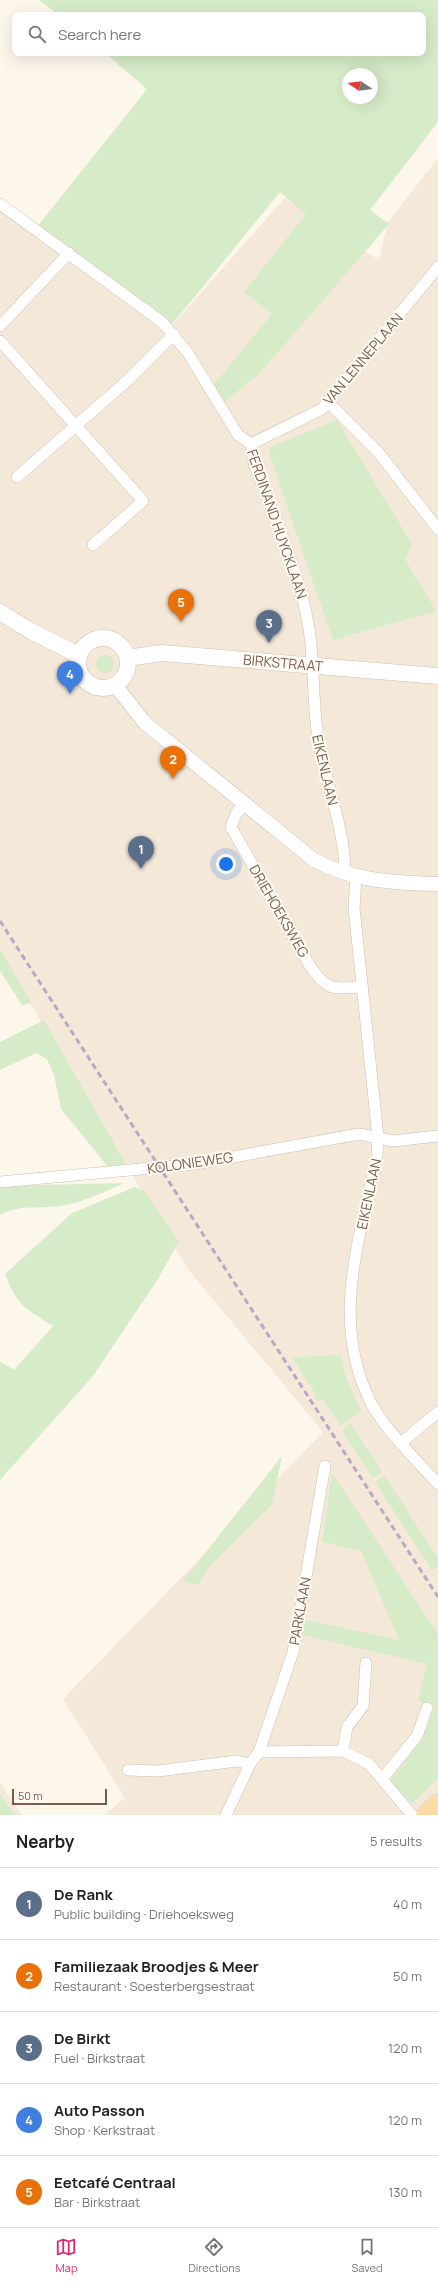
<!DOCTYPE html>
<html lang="en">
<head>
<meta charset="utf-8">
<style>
	:root { --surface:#fff; --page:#f2f2f2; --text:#222; --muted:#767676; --line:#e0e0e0; --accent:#db2777 }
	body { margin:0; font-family:Manrope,sans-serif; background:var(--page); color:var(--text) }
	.compass { position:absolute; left:342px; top:68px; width:36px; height:36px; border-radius:50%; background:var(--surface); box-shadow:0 4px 16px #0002; rotate:283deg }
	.scale { position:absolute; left:12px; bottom:10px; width:95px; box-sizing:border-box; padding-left:4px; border:2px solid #785d4d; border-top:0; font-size:11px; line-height:14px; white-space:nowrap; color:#785d4d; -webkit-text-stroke:3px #fffaf1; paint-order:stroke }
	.you { position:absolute; left:226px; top:864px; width:14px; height:14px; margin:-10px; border:3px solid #fff; border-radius:50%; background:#1a73e8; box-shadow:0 0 0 6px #1a73e833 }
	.badge { display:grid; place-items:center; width:26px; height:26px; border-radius:50%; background:var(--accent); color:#fff; font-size:13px; font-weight:700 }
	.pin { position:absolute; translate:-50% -33px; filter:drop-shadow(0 1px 2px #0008) }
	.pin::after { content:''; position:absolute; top:21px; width:14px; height:12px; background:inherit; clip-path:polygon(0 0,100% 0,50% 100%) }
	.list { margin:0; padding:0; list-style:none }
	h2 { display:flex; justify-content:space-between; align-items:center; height:52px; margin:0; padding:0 16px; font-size:17px }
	h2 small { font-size:13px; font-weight:400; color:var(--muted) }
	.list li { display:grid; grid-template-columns:26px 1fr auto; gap:12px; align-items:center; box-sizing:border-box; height:72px; padding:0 16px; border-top:1px solid var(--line) }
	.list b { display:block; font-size:15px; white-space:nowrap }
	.list p { margin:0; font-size:13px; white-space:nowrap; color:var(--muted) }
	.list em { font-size:13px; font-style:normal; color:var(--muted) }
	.icon { flex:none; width:22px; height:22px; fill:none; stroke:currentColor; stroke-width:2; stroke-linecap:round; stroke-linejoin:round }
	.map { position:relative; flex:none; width:438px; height:1815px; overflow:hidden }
	.search { position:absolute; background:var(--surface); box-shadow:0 4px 16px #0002; left:12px; right:12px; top:12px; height:44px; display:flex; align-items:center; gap:10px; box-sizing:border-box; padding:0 14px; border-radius:8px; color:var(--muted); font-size:15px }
	.sheet { height:412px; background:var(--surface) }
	nav { display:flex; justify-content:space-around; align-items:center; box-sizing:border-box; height:56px; border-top:1px solid var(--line); background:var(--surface); font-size:11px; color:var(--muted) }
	nav a { display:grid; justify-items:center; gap:2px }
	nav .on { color:var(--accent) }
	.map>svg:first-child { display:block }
</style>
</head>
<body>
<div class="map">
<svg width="438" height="1815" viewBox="0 0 438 1815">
	<rect width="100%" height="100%" fill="#fdf6eb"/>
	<path fill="#f4e8d9" d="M 438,158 L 438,1815 L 104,1815 L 125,1798 L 63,1699 L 323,1432 L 187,1268 L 0,952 L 0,202 L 167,331 L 285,198 L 379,260 L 388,222 Z
		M 0,1783 L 22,1815 L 0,1815 Z"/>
	<path fill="#d6ebc8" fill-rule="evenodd" d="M 39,0 L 438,0 L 438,122 L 370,210 L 389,224 L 258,375 L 225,401 L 212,387 L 272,314 L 244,292 L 306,214 L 280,192 L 170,327 L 36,228 L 147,89 L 105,53 L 423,53 L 423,15 L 59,15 ZM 348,74 L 372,74 L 372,98 L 348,98 Z
		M 337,420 L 412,544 L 405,559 L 436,611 L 333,640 L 270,456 L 270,447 Z
		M96 664a9 9 0 1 1 18 0a9 9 0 1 1-18 0Z
		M 0,949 L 31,1003 L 22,1005 L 0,971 Z
		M 44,1020 L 127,1166 L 109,1168 L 61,1109 L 54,1075 L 47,1059 L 36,1053 L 0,1070 L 0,1042 Z
		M 124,1183 C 104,1192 82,1203 60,1206 C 39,1209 19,1204 0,1215 L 0,1186 Z
		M 135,1187 L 144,1191 L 179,1241 L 158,1279 L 93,1376 L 0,1480 L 0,1361 L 14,1370 L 53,1326 C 25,1308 17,1306 5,1274 L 72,1213 Z
		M 341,1355 L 345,1375 L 361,1411 L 340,1426 L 322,1398 L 316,1402 L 315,1393 L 292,1357 Z
		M 351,1424 L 382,1472 L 373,1478 L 342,1431 Z
		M 282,1456 L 272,1505 L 209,1567 L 197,1585 L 183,1581 Z
		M 332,1473 L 438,1634 L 438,1778 L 413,1803 L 408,1801 L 390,1781 L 423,1738 L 435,1707 L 418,1701 L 427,1664 L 302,1635 L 306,1620 L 399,1640 L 361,1551 L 322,1542 Z
		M 384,1475 L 438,1558 L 438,1566 L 432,1570 L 375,1482 Z
		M 0,1794 L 15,1815 L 0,1815 Z"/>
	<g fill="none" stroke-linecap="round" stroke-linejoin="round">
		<g stroke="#cfbeaf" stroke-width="12">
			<path id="minor" d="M 0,204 L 162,322 L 188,353 L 238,435 L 251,444 L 254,463 C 273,513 301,576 309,629 C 315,667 312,706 319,744 C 327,787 345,830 345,874
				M 0,326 L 69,253
				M 0,341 L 143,501 L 93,545
				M 328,402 L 378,452 L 438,529
				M 251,444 L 322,409 L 438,267
				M 17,477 L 127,381 L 174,334
				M 244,804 L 236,814 L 231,827 L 310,966 C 327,991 332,989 361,987
				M 356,877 L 354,908 L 378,1137 L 377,1156 C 360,1239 329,1323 372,1405 C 386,1430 418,1462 438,1484
				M 0,1182 L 195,1164 L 359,1134 L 393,1141 L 438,1136
				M 401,1443 L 438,1412
				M 343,1751 L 347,1727 L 363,1706 L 366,1663
				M 259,1752 L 343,1751 L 369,1764 L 412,1815
				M 128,1770 L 158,1771 L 237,1761 L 250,1764
				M 382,1779 L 417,1736 L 427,1708
				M 226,1815 L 250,1764 L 259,1752 L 293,1652 L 325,1466"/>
		</g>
		<g stroke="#cfbeaf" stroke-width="15">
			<path id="tertiary" d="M 115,685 L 145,723 L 314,860 C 353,881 394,883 438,884"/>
		</g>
		<g stroke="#d2bfad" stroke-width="17">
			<path id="secondary" d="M 0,612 L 31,631 L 79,655
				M78 663a25 25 0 1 1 50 0a25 25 0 1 1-50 0Z
				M 127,658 L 162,653 L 438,676"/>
		</g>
		<g stroke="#d9d2cd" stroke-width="19">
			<path id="primary" d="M 425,1815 L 438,1803"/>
		</g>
		<use href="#minor" stroke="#fff" stroke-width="11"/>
		<use href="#tertiary" stroke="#fff" stroke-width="14"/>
		<use href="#secondary" stroke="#fff" stroke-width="16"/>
		<use href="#primary" stroke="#fadca4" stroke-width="18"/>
		<path stroke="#baa7c8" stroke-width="3" stroke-dasharray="6 4" stroke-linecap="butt" d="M 0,921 L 438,1597"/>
	</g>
	<g text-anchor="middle" stroke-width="4" stroke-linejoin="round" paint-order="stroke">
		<g font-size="14" fill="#785d4d" stroke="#fffaf1">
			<text transform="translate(363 359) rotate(-50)" y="5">VAN LENNEPLAAN</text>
			<text transform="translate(277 524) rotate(71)" y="5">FERDINAND HUYCKLAAN</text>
			<text transform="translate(283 663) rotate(5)" y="5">BIRKSTRAAT</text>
			<text transform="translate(325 770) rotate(77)" y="5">EIKENLAAN</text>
			<text transform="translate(279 911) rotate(60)" y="5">DRIEHOEKSWEG</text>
			<text transform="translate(190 1163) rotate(-8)" y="5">KOLONIEWEG</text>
			<text transform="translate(369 1194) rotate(-78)" y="5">EIKENLAAN</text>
			<text transform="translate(300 1611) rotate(-80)" y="5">PARKLAAN</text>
		</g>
	</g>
</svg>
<svg class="compass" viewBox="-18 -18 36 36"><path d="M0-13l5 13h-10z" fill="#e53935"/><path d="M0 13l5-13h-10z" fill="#767676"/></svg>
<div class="scale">50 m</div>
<div class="you"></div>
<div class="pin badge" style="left:141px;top:869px;background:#5c6f8a">1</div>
<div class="pin badge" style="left:173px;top:779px;background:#e8710a">2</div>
<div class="pin badge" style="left:269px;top:643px;background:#5c6f8a">3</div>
<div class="pin badge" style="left:70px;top:694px;background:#3f7fe0">4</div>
<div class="pin badge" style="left:181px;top:622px;background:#e8710a">5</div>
<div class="search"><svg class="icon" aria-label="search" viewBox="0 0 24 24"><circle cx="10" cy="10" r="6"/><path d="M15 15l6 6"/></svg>Search here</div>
</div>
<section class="sheet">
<h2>Nearby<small>5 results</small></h2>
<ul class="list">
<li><span class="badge" style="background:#5c6f8a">1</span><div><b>De Rank</b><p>Public building · Driehoeksweg</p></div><em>40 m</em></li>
<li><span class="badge" style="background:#e8710a">2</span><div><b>Familiezaak Broodjes &amp; Meer</b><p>Restaurant · Soesterbergsestraat</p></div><em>50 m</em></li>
<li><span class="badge" style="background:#5c6f8a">3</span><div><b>De Birkt</b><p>Fuel · Birkstraat</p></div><em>120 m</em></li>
<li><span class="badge" style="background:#3f7fe0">4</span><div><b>Auto Passon</b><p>Shop · Kerkstraat</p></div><em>120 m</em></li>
<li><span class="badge" style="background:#e8710a">5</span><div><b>Eetcafé Centraal</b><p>Bar · Birkstraat</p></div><em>130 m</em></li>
</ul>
</section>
<nav>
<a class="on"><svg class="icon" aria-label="map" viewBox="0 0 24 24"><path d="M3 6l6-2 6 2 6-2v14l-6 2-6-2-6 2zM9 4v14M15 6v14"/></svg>Map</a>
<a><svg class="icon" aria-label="directions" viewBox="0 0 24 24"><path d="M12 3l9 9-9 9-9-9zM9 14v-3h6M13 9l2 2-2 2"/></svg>Directions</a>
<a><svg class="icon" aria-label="saved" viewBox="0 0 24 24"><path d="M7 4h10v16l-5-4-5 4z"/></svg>Saved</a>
</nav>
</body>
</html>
